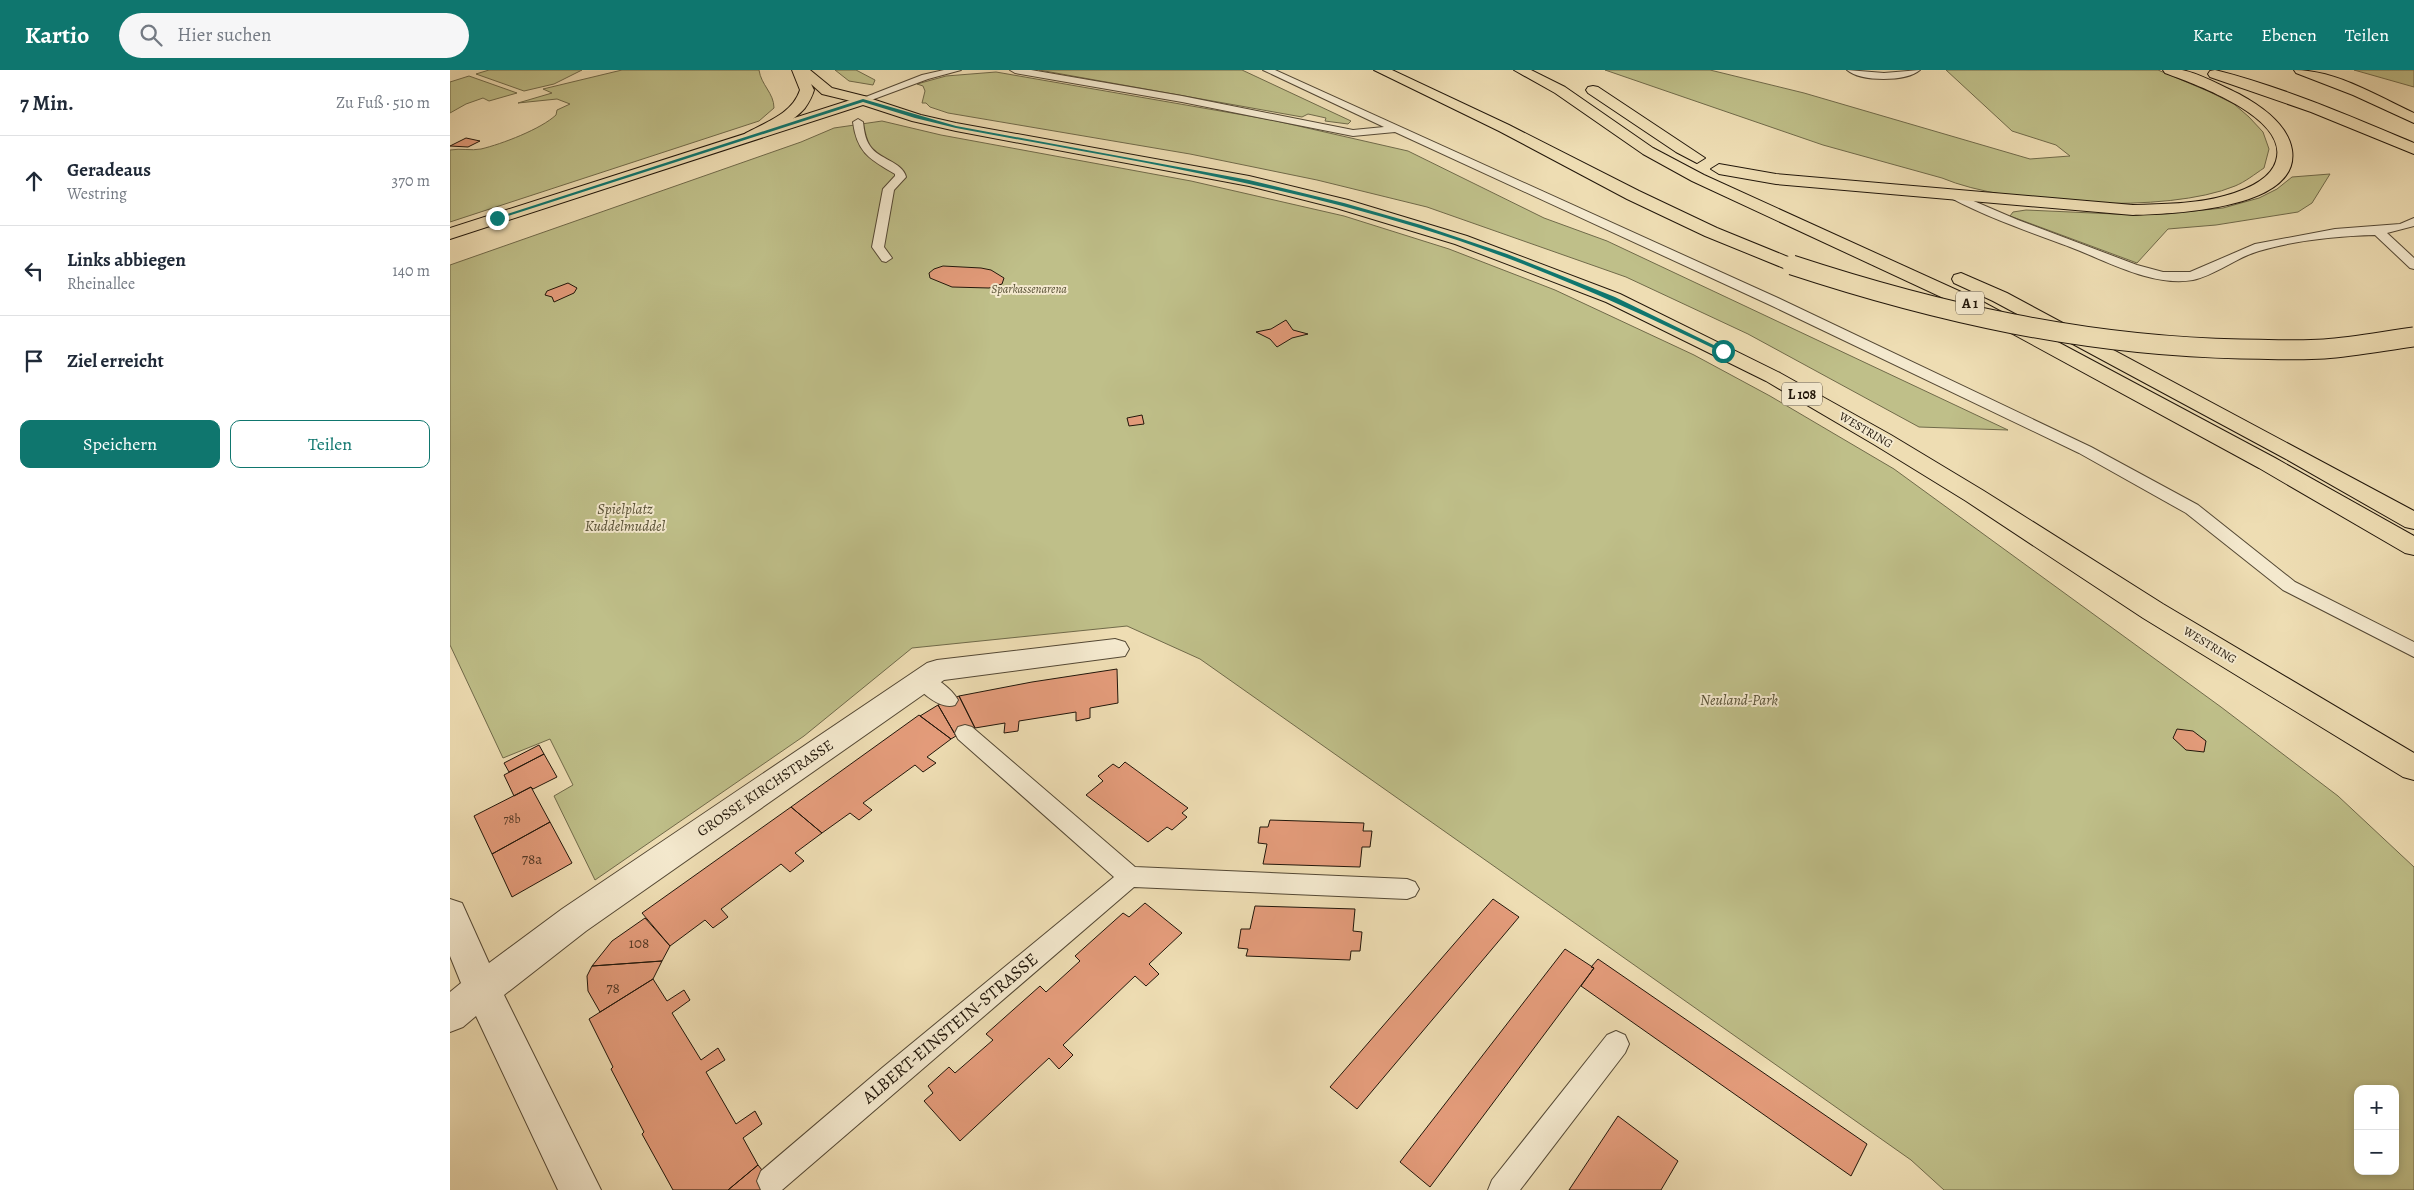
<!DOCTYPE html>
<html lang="de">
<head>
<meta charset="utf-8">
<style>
	:root { --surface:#fff; --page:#f6f6f7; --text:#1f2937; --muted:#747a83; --line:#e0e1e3; --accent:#0f766e }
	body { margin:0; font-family:Alegreya,serif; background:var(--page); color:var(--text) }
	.controls { position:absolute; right:15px; bottom:15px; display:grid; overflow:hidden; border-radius:10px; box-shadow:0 2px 8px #0003 }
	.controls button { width:45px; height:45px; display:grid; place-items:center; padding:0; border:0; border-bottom:1px solid var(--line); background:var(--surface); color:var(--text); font:25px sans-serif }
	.stop { position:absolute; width:15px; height:15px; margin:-11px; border:4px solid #0f766e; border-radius:50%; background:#fff }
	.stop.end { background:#0f766e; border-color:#fff; box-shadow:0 1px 5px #0008 }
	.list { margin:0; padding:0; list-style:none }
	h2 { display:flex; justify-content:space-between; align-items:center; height:65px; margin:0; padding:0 20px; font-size:21px }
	h2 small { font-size:16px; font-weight:400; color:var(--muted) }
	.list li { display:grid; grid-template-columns:32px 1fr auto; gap:15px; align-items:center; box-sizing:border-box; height:90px; padding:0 20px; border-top:1px solid var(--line) }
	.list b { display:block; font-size:19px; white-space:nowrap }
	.list p { margin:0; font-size:16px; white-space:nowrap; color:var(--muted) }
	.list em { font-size:16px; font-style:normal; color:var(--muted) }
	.actions { display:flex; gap:10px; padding:15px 20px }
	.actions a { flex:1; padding:11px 0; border:1px solid var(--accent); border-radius:10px; text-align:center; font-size:18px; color:var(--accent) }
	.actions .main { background:var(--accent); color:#fff }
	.icon { flex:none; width:28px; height:28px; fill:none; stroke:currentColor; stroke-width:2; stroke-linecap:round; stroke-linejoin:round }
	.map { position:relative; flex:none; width:1964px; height:1120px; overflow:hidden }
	header { display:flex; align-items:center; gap:30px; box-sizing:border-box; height:70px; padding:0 25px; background:var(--accent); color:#fff }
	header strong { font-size:24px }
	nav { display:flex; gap:28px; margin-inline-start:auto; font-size:18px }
	.search { width:350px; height:45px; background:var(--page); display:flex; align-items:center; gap:12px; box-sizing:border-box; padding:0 18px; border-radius:28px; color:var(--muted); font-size:19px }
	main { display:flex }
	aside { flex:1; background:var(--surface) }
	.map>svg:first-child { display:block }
</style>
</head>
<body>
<header>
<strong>Kartio</strong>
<div class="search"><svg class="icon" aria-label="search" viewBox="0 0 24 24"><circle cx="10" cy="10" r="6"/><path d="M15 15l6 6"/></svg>Hier suchen</div>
<nav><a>Karte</a><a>Ebenen</a><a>Teilen</a></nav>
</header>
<main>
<aside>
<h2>7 Min.<small>Zu Fuß · 510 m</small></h2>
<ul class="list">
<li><svg class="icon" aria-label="ahead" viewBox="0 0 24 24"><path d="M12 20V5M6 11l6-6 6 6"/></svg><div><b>Geradeaus</b><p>Westring</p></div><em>370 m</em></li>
<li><svg class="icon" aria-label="left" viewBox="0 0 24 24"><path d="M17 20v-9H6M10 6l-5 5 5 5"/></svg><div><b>Links abbiegen</b><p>Rheinallee</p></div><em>140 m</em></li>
<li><svg class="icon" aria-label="arrive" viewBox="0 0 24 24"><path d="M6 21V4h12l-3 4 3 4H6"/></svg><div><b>Ziel erreicht</b></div></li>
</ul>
<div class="actions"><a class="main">Speichern</a><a>Teilen</a></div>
</aside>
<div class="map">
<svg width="1964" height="1120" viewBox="0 0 1964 1120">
	<rect width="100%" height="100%" fill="#eeddb3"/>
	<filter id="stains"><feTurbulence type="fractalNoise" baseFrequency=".004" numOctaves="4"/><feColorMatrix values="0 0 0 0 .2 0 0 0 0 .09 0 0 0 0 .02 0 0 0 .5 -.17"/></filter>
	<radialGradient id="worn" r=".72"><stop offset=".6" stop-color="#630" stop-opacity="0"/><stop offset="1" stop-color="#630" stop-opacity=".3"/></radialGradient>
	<path fill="#bfbf89" stroke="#706a4a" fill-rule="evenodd" d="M 39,0 L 132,0 L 104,14 L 74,21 L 26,4 Z
		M 172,0 L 309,0 C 311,15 324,23 324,38 L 309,51 L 0,152 L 0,80 C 11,78 21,81 31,79 C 52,74 91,59 106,45 L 107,40 L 120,34 L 107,29 L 68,33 L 102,23 L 93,19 Z
		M 385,0 L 406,0 L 425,10 L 423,15 L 399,11 Z
		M 589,0 L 792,0 L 901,51 L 898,54 L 875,51 L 876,48 L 858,44 L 852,47 Z
		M 1155,0 L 1260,0 L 1354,23 L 1580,89 L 1620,86 L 1606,75 L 1562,61 L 1496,0 L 1708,0 L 1760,22 L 1784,34 L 1799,47 L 1813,62 L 1819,79 L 1814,98 C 1805,104 1795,112 1785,116 C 1718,144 1558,136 1492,108 L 1373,75 Z
		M 1904,0 L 1964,0 L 1964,17 Z
		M 546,2 L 822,50 L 958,81 L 1094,148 L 1157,171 L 1558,360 L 1469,357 L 1298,264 L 1176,207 L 977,137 L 867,110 L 740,84 L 498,43 L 480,37 L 476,33 L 472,33 L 475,21 L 473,16 L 467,14 L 496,6 Z
		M 19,6 L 67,23 L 39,31 L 33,28 L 16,34 L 0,43 L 0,12 Z
		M 432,51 L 491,65 L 741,111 L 894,146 L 999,179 L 1105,220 L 1244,285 L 1320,326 L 1444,399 L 1771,637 L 1888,726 L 1964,797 L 1964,1120 L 1494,1120 L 1461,1090 L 750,589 L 677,556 L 462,578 L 354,666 L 145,810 L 104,726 L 123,715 L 100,669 L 53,688 L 0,575 L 0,195 L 351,72 L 384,58 ZM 1908,1019 L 1945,1019 L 1945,1101 L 1908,1101 Z
		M 1880,104 L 1862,133 L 1848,142 L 1766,155 L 1718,159 L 1687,193 L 1560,146 L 1563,142 L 1576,140 L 1687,145 L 1744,141 L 1773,138 L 1809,128 L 1827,119 L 1842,107 Z"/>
	<path fill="#e49c7b" stroke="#21160a" d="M 16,68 L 30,71 L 18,77 L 0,76 Z
		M 493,196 L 531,198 L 541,200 L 554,208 L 552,214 L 539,218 L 502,217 L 480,208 L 479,203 L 484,199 Z
		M 118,213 L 127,218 L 124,223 L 104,232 L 102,227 L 95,225 L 97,221 Z
		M 836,250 L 843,260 L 858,264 L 842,268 L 827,277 L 820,269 L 806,262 L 821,259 Z
		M 692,345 L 694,354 L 679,356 L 677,348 Z
		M 667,599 L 668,633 L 640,638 L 640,648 L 626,651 L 626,642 L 569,651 L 568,661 L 554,663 L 555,653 L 525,658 L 509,626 L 582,612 Z
		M 509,626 L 525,658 L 506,666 L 488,635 Z
		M 488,635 L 506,666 L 501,669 L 470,646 Z
		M 469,645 L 501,669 L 477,687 L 486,693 L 473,702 L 465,695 L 413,733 L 422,740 L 409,750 L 400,743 L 372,763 L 341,737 Z
		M 1727,659 L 1743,661 L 1756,671 L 1754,682 L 1736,680 L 1723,668 Z
		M 89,675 L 94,684 L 59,702 L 54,693 Z
		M 94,684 L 107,707 L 83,719 L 81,717 L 64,726 L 54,705 Z
		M 675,692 L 738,738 L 732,743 L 737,747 L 722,760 L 717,757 L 698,772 L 636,725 L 653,711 L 648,706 L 663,694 L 669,698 Z
		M 81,717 L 100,752 L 42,784 L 24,746 Z
		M 341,737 L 372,763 L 345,783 L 354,791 L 340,802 L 331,794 L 271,839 L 278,847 L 263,858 L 255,850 L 220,876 L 192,843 Z
		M 820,750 L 914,753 L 913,761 L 922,761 L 920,777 L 912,777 L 910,797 L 813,794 L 817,774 L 808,773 L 810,757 L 818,757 Z
		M 100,752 L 122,793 L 62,827 L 42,784 Z
		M 1043,829 L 1069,847 L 907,1039 L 880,1017 Z
		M 695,833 L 732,863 L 699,894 L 709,904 L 696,916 L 685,906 L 613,975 L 623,985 L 609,999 L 599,988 L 510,1071 L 474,1031 L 483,1023 L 478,1016 L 499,997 L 505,1003 L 543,970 L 536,964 L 590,916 L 596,922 L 630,891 L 625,886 L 673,843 L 679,847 Z
		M 805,836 L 905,839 L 903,861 L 912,862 L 910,881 L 901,881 L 900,890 L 796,886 L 798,879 L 788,878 L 791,859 L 800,859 Z
		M 195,848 L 220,876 L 212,891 L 142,896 L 162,871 Z
		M 1115,879 L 1144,898 L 980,1117 L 950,1092 Z
		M 1148,889 L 1417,1074 L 1401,1106 L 1131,916 L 1144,898 L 1141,897 Z
		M 212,891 L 203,909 L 150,942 L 138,921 L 137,906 L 142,896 Z
		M 203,909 L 217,931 L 234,920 L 240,930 L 222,943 L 251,990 L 268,978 L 275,990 L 256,1002 L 286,1054 L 305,1041 L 312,1054 L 293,1068 L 308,1095 L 278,1120 L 223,1120 L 192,1064 L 194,1062 L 161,999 L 163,997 L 139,949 Z
		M 1168,1046 L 1228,1091 L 1211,1120 L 1119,1120 Z
		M 308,1095 L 328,1120 L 278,1120 Z"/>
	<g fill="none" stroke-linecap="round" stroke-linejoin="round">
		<g stroke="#544834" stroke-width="2">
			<path id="service" d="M 494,0 L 511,0 L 478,9 L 416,32 L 408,30 L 472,5 Z
				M 560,0 L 581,0 L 732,26 L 903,60 L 934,57 L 813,0 L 825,0 L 1328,228 L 1641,377 L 1748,435 L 1845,512 L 1964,572 L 1964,587 L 1833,520 L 1736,443 L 1629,383 L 1318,234 L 945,62 L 903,66 L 732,32 L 565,3 Z
				M 1397,0 L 1434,3 L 1470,0 C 1456,12 1411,12 1397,0 Z
				M 408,49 L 413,52 C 414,60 415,69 420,76 C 428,89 453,92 456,107 L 444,120 L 434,177 L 442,188 L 436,192 L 432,191 L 422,177 L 433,119 L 445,106 L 445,104 C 420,89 407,83 403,52 Z
				M 1505,123 L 1568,150 L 1687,195 L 1713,202 L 1740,202 L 1805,174 L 1885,159 L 1950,154 L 1964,148 L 1964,156 L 1937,163 L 1964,188 L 1964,199 L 1960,198 L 1925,165 C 1887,166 1846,170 1809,181 C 1787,187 1766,205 1743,210 C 1702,217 1657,191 1620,177 C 1580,162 1539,148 1501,128 L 1501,124 Z
				M 473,603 C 485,606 502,619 508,630 L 505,635 C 491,640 470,623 463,610 L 466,605 Z
				M 515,655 L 522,657 L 685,797 L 957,809 L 965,812 L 969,819 L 965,826 L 957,829 L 684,817 L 332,1120 L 311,1120 L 307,1111 L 311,1101 L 432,998 L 664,807 L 508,669 L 505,663 L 508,657 Z
				M 1166,961 L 1175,965 L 1179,974 L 1175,983 L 1070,1120 L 1038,1120 L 1042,1110 L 1157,965 Z"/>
		</g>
		<g stroke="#544834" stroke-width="2">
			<path id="minor" d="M 665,569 L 675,572 L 679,579 L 675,586 L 494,610 L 136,861 L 54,925 L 151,1120 L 108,1120 L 26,946 L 13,957 L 0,962 L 0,922 L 11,913 L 0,886 L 0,829 L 12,833 L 39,893 L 112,839 L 477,593 L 487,590 Z"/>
		</g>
		<g stroke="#21160a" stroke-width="2">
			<path id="primary" d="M 413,26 L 471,45 L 506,53 L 799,106 L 898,130 L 1017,166 L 1170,224 L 1330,303 L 1441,365 L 1534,421 L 1713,534 L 1964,683 L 1964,710 L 1953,707 L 1693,548 L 1516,431 L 1425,375 L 1316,311 L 1156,232 L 1005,174 L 886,138 L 799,116 L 506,61 L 462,51 L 413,35 L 0,169 L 0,158 Z"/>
		</g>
		<g stroke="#21160a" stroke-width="2">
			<path id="motorway" d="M 342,0 L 360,0 L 382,18 L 418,27 L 420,30 L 413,34 L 372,24 L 361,14 L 364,20 C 362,27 359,32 355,38 C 346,49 310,73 296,69 L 293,66 L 296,63 C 316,52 342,44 350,20 Z
				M 924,0 L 942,0 L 1059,55 L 1189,121 L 1267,158 L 1348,191 L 1351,195 L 1348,199 L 1336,199 L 1255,166 L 1177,129 L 1049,61 Z
				M 1064,0 L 1081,0 L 1115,17 L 1203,78 L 1254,105 L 1531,231 L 1825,388 L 1964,466 L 1964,485 L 1955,483 L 1809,398 L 1517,239 L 1242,111 L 1193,84 L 1105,23 Z
				M 1713,0 C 1719,0 1727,0 1732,0 C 1751,4 1772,16 1789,24 C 1811,36 1838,54 1842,80 C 1851,140 1719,144 1683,145 L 1326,114 L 1269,104 L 1261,99 L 1269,94 L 1326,104 L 1683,135 C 1713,134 1745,134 1774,126 C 1792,121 1820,111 1826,91 C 1840,48 1745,14 1715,3 Z
				M 1765,0 C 1833,17 1900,46 1964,73 L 1964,84 L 1861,42 L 1760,7 L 1758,4 L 1760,1 Z
				M 1844,0 C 1886,0 1927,26 1964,43 L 1964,53 L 1903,25 L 1846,3 Z
				M 1143,16 L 1148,17 L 1255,88 L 1247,93 L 1226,82 L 1138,23 L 1136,20 L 1138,17 Z
				M 1511,203 L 1557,223 L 1964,441 L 1964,459 L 1955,457 L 1836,389 L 1543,231 L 1504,213 L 1502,209 L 1504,205 Z"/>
		</g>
		<use href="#service" fill="#f4e9ce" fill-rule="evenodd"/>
		<use href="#minor" fill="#f4e9ce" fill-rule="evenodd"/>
		<use href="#primary" fill="#eeddb3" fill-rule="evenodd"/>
		<use href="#motorway" fill="#eeddb3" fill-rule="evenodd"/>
		<g stroke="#21160a" stroke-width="21" stroke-linecap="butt">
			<path id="motorway-bridge" d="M 1342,195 C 1488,243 1636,276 1791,279 C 1818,279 1846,281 1874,279 C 1904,277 1934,271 1964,267"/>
		</g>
		<use href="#motorway-bridge" stroke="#eeddb3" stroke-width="19"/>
	</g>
	<path fill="#0f766e" d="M 413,29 L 506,56 L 799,110 L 894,133 L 971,155 L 1057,184 L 1165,227 L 1276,281 L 1271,282 C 1171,234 1072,189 966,157 C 816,111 660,87 506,58 L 465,48 L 413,32 L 49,149 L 45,148 Z"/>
	<g text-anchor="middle" stroke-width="4" stroke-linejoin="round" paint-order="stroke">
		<g font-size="12" font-style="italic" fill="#585136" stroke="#f4e9ce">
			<text x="579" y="223">Sparkassenarena</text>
		</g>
		<g font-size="12" fill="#21160a" stroke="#f4e9ce">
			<text transform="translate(1416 360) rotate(30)" y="4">WESTRING</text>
			<text transform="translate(1760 575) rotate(31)" y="4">WESTRING</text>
		</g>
		<g font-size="12" fill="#523826">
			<text x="62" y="753">78b</text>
		</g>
		<g fill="#f4e9ce" stroke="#605545" stroke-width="1">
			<rect x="1506" y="221.5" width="28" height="23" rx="4"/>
			<rect x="1332" y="312.5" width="40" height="23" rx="4"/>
		</g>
		<g font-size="14" font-weight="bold" fill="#21160a">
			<text x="1520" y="238">A 1</text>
			<text x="1352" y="329">L 108</text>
		</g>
		<g font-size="15" font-style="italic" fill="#585136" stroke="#f4e9ce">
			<text x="175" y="444">Spielplatz<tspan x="175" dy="17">Kuddelmuddel</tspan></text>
			<text x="1289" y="635">Neuland-Park</text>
		</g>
		<g font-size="15" fill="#21160a" stroke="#f4e9ce">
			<text transform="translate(315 718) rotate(-34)" y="5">GROSSE KIRCHSTRASSE</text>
		</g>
		<g font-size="15" fill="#523826">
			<text x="82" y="794">78a</text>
			<text x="189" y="878">108</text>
			<text x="163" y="923">78</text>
		</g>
		<g font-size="18" fill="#21160a" stroke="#f4e9ce">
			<text transform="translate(500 958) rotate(-40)" y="6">ALBERT-EINSTEIN-STRASSE</text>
		</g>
	</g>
	<rect width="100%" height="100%" filter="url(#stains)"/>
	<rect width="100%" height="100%" fill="url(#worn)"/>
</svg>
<div class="controls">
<button>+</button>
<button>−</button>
</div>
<div class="stop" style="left:1273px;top:281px"></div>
<div class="stop end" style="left:47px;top:148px"></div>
</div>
</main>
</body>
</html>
